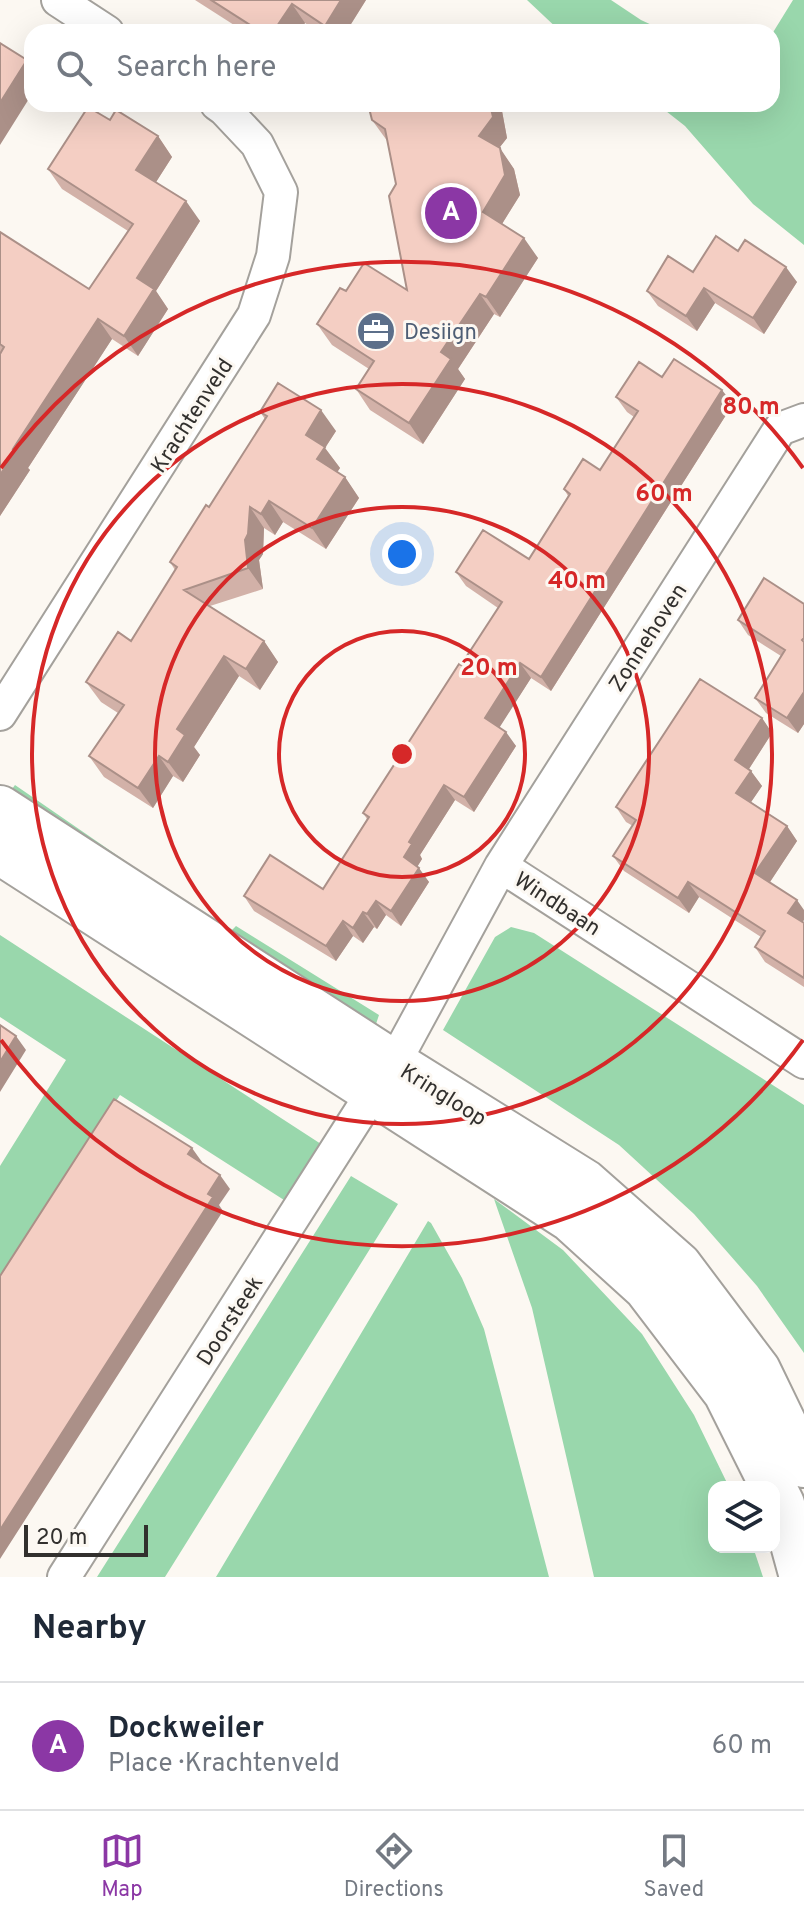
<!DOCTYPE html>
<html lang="en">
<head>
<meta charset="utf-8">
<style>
	:root { --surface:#fff; --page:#f6f6f7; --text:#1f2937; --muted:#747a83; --line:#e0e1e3; --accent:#8b37a5 }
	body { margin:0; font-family:Overpass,sans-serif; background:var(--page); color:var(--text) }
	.controls { position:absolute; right:24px; bottom:24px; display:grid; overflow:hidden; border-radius:16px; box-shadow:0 8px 32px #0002 }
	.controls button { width:72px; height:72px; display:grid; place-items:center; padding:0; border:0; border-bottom:2px solid var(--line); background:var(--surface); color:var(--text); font:40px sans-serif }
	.scale { position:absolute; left:24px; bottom:20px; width:124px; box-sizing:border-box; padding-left:8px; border:4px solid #32302e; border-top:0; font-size:22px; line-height:28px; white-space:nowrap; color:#32302e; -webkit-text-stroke:6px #fcf8f2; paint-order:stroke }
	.you { position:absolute; left:402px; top:554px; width:28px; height:28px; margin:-20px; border:6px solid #fff; border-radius:50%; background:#1a73e8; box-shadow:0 0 0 12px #1a73e833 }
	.badge { display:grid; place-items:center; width:52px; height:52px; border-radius:50%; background:var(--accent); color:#fff; font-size:26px; font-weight:700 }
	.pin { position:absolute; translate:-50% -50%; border:4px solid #fff; box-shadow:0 2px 8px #0006 }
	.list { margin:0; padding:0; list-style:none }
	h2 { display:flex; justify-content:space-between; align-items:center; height:104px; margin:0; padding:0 32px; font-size:34px }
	h2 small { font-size:26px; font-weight:400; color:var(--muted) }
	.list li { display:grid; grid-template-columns:52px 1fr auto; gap:24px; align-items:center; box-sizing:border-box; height:128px; padding:0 32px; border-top:2px solid var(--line) }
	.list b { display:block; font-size:30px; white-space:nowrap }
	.list p { margin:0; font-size:26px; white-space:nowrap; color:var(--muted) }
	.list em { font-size:26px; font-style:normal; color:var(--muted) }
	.icon { flex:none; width:44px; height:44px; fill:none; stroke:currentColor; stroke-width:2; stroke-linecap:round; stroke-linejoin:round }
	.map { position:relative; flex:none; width:804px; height:1577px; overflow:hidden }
	.search { position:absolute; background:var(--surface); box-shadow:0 8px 32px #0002; left:24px; right:24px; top:24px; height:88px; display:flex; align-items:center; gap:20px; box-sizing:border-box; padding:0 28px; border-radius:24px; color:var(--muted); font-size:30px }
	.sheet { height:232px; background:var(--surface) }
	nav { display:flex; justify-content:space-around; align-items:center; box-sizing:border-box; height:112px; border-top:2px solid var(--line); background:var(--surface); font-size:22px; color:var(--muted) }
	nav a { display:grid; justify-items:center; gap:4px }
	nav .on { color:var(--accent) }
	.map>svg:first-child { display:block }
</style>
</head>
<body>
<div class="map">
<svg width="804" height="1577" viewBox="0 0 804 1577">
	<rect width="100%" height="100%" fill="#fcf8f2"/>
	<path fill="#99d7ac" d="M 527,0 L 611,0 L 641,20 L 667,32 L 561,32 Z
		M 793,0 L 804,0 L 804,245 L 753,204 L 685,126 L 657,104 L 772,104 L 772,34 Z
		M 15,785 L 179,898 L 6,797 Z
		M 236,926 L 379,1015 L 375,1027 L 225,937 Z
		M 511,927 L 534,933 L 804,1105 L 804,1353 L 757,1286 L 694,1214 L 619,1145 L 443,1030 L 495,937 Z
		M 0,935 L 321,1144 L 284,1200 L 120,1095 L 0,1276 L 0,1166 L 66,1060 L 0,1017 Z
		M 351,1176 L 398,1204 L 165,1577 L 97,1577 Z
		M 494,1199 L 563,1250 L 642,1334 L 694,1415 L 729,1487 L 714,1487 L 714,1547 L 753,1547 L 763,1577 L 594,1577 L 532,1308 Z
		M 428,1221 L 431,1223 L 462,1278 L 484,1329 L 549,1577 L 216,1577 Z"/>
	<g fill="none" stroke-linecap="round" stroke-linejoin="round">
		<g stroke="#a4a19c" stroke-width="36">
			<path id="street" d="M 58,0 L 107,32
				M 0,714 L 254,315 L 273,256 L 281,192 L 257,144 L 224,109 L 217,104
				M 501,866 L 780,429 L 804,420
				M 64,1577 L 373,1092 L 394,1063 L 501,866 L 804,1062"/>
		</g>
		<g stroke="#a4a19c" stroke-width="48">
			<path id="secondary" d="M 0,808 L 394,1063 L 585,1182 L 679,1265 L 758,1370 L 804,1465
				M 0,852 L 570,1219 L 646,1288 L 726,1393 L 773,1487
				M 774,1488 L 782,1504 L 802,1577"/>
		</g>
		<use href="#street" stroke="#fff" stroke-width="32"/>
		<use href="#secondary" stroke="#fff" stroke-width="44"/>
	</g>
	<path fill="#d2b1a8" d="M 195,0 L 366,0 L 346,32 L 319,32 L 305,23 L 299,32 L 245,32 Z
		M 368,104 L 496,104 L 502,111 L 507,138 L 499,148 L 514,169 L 520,195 L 502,224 L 538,258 L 500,317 L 494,314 L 458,369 L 465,379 L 423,444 L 370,410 L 356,389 L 369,369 L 332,345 L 317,324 L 346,291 L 407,290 L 396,184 L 388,142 L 372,120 Z
		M 110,120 L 158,136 L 172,157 L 156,182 L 200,221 L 156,291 L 168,309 L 138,356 L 112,339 L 28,468 L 30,470 L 0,516 L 0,232 L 89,289 L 128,231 L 62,189 L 48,169 Z
		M 738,251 L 797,282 L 764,334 L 715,303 L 697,331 L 658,306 L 647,291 Z
		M 662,377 L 733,404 L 551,691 L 531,678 L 499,727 L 516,746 L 474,812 L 455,800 L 420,855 L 422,859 L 417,867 L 429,882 L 401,926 L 386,915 L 377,929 L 374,927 L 363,943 L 353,936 L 336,961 L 254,911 L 244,896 L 323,889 L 367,819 L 363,813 L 498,608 L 466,586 L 456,572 L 529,559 L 568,496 L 564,489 L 600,470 L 634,417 L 627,412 L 616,397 Z
		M 260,412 L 336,431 L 325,448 L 340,468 L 337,472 L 345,477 L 359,498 L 326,549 L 283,522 L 275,535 L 264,528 L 263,554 L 259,560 L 263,589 L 210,606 L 264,641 L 278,662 L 260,690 L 239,676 L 194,747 L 200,755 L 183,782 L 173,776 L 153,808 L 104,777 L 89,756 L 118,713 L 101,702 L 86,682 L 131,641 L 175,570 L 170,562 L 209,507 L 265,419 Z
		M 804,604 L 804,724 L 798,733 L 766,713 L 755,698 L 781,656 L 748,635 L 738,620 Z
		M 762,718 L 772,733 L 749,769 L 762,786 L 751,802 L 787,826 L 797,841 L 770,882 L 804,923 L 804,987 L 765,962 L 755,947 L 761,937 L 699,897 L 689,913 L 624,871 L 613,856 L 633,826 L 626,822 L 616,807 Z"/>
	<path fill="#ab9088" d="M 341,0 L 366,0 L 346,32 L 329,32 L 325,26 Z
		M 292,4 L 305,23 L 299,32 L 273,32 Z
		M 27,60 L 32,68 L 32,94 L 0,145 L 0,103 Z
		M 490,104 L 496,104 L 502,111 L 507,138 L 493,156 L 479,136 Z
		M 158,136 L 172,157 L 151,190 L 136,170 Z
		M 500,148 L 514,169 L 520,195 L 497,232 L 483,212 Z
		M 186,201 L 200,221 L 156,291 L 168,309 L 138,356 L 124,336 L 137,278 Z
		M 524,238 L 538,258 L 500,317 L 486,297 Z
		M 786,267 L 797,282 L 764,334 L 753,318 Z
		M 704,288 L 715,303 L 697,331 L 686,316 Z
		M 480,294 L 494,314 L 458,369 L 465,379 L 423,444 L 409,423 L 441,352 Z
		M 98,319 L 112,339 L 28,468 L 30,470 L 0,516 L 0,475 L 13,449 Z
		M 722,390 L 733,404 L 551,691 L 541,677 Z
		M 321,410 L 336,431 L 325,448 L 340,468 L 332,480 L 317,459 L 306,435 Z
		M 345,477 L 359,498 L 326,549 L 312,528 Z
		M 269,501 L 283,522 L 275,535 L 261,514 Z
		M 250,507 L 264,528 L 263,554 L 259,560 L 263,589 L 248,568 L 245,540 Z
		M 264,641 L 278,662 L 260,690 L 246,669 Z
		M 224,656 L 239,676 L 194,747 L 200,755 L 183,782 L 168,762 L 177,729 Z
		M 520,663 L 531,678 L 496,733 L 485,718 Z
		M 804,692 L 804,724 L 798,733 L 787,718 Z
		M 762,718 L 772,733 L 745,775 L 735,760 Z
		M 506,732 L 516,746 L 474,812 L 464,797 Z
		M 159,756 L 173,776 L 153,808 L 138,788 Z
		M 751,771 L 762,786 L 747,808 L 736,793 Z
		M 444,785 L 455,800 L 420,855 L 422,859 L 414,872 L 404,857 L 409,842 Z
		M 787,826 L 797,841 L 766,888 L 755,873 Z
		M 419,868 L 429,882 L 401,926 L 391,911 Z
		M 688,882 L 699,897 L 689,913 L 678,898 Z
		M 797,900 L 804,910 L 804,920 L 799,928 L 788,913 Z
		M 376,901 L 386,915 L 377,929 L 367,914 Z
		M 363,912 L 374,927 L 363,943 L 353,928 Z
		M 343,921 L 353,936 L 336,961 L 326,946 Z
		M 16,1036 L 26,1050 L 0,1092 L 0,1062 Z
		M 192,1148 L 202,1162 L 198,1169 L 188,1154 Z
		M 220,1175 L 230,1189 L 219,1205 L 223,1211 L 0,1559 L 0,1530 Z"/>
	<path fill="#f4cec3" stroke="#ab9088" stroke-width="2" d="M 211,0 L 341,0 L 325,26 L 292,4 L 273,32 L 261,32 Z
		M 0,43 L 27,60 L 0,103 Z
		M 368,104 L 490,104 L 493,117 L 479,136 L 500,148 L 505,175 L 483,212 L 524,238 L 486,297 L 480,294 L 441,352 L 451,359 L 409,423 L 356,389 L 374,361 L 317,324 L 340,288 L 346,291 L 364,263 L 407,290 L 389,196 L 396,184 L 385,129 L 372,120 Z
		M 88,107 L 110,120 L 116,110 L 158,136 L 136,170 L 186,201 L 137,278 L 154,289 L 124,336 L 98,319 L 13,449 L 16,450 L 0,475 L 0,354 L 4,347 L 0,344 L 0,232 L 89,289 L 133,224 L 48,169 Z
		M 716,236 L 738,251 L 745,240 L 786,267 L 753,318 L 704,288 L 686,316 L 647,291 L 668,256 L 693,272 Z
		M 674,359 L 722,390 L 541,677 L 520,663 L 485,718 L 506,732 L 464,797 L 444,785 L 409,842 L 412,844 L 404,857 L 419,868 L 391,911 L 376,901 L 367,914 L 363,912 L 353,928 L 343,921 L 326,946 L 244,896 L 270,855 L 323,889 L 369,817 L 363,813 L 459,664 L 461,665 L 502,602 L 456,572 L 483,530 L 529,559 L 570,494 L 564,489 L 583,459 L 600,470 L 638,411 L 616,397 L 639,362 L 662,377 Z
		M 278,383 L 321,410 L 306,435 L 325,447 L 317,459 L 345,477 L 312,528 L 269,501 L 261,514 L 250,507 L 248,534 L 245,540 L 248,568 L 184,590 L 264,641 L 246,669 L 224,656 L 177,729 L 185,735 L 168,762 L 159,756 L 138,788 L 89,756 L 124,705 L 86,682 L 118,632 L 131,641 L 177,567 L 170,562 L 206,505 L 209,507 L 267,416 L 260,412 Z
		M 764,578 L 804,604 L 804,638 L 802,640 L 804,642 L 804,692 L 787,718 L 755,698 L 785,650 L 738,620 Z
		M 700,679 L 762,718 L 735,760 L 751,771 L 736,793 L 787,826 L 755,873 L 797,900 L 788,913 L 804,923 L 804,978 L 755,947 L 765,931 L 688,882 L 678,898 L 613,856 L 636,820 L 616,807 Z
		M 0,1025 L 16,1036 L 0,1062 Z
		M 114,1099 L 192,1148 L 188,1154 L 220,1175 L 208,1194 L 213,1197 L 0,1530 L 0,1276 Z"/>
	<g fill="none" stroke="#d62828" stroke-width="4">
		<circle cx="402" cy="754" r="123"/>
		<circle cx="402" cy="754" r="247"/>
		<circle cx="402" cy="754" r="370"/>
		<path d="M803 1040A493 493 0 0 1 1 1040M1 468A493 493 0 0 1 803 468"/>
	</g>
	<defs>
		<g id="office-disc" transform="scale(2)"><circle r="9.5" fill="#5c6f8a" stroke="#fcf8f2"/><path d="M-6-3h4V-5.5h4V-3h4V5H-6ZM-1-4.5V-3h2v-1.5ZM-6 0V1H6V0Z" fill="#fff"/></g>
	</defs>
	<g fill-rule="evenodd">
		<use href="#office-disc" x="376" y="331"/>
	</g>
	<g text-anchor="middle" stroke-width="6" stroke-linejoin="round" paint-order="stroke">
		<g font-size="22" fill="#4e5e75" stroke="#fcf8f2" text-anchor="start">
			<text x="404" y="339">Desiign</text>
		</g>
		<g font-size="22" fill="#32302e" stroke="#fcf8f2">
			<text transform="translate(191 415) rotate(-57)" y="8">Krachtenveld</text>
			<text transform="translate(647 637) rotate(-57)" y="8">Zonnehoven</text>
			<text transform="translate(558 903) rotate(33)" y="8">Windbaan</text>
			<text transform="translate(444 1094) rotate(32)" y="8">Kringloop</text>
			<text transform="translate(229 1320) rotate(-57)" y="8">Doorsteek</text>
		</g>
	</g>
	<circle cx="402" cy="754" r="12" fill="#d62828" stroke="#fcf8f2" stroke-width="4"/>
	<g font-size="24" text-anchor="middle" font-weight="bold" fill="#d62828" stroke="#fcf8f2" stroke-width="6" stroke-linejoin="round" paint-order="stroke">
		<text x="751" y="414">80 m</text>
		<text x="664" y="501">60 m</text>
		<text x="577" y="588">40 m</text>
		<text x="489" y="675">20 m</text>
	</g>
</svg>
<div class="controls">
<button><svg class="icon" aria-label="layers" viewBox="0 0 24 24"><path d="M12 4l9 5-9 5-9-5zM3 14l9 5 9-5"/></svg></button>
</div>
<div class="scale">20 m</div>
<div class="you"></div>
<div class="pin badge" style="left:451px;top:213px">A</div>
<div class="search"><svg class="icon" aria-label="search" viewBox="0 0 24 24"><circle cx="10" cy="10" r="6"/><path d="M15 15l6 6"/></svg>Search here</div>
</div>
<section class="sheet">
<h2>Nearby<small></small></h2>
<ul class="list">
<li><span class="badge">A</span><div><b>Dockweiler</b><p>Place · Krachtenveld</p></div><em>60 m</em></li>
</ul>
</section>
<nav>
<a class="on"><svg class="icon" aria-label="map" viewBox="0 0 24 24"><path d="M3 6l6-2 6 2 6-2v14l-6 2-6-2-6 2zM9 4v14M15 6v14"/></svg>Map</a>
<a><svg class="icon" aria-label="directions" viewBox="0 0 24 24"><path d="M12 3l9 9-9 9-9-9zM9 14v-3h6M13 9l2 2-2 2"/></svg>Directions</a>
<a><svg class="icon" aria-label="saved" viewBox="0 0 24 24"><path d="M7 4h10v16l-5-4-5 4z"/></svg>Saved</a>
</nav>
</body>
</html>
